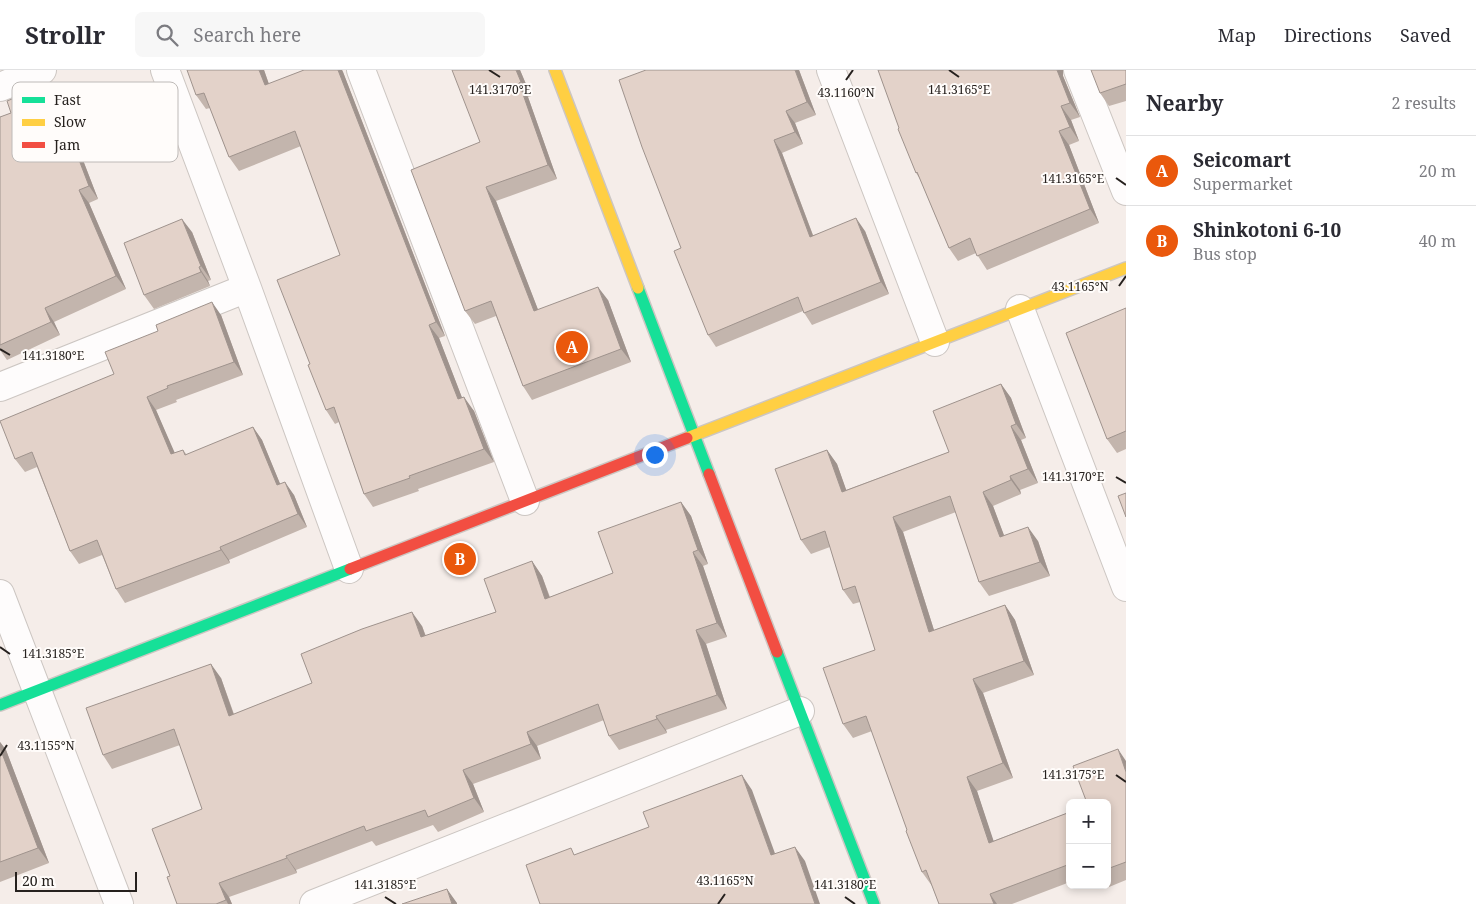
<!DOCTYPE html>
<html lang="en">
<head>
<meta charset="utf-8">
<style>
	:root { --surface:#fff; --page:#f7f7f7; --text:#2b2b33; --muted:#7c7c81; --line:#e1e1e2; --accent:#ea580c }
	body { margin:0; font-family:"Noto Serif",serif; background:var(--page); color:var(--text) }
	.controls { position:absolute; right:15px; bottom:15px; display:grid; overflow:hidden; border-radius:8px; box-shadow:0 2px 8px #0003 }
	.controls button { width:45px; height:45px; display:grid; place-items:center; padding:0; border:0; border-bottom:1px solid var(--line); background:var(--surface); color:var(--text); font:25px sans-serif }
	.scale { position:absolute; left:15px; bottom:12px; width:122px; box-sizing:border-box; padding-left:5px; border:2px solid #26211e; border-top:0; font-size:14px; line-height:18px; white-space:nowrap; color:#26211e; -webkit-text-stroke:4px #fffcfa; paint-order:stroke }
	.you { position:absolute; left:654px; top:384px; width:18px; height:18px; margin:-12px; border:4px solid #fff; border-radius:50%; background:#1a73e8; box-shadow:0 0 0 8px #1a73e833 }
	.badge { display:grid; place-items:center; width:32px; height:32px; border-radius:50%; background:var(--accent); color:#fff; font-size:16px; font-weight:700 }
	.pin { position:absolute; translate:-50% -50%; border:2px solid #fff; box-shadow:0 1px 5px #0006 }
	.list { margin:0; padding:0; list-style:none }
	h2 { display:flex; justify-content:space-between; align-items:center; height:65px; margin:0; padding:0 20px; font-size:21px }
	h2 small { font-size:16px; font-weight:400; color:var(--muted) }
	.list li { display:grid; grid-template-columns:32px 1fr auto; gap:15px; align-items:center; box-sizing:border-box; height:70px; padding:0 20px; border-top:1px solid var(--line) }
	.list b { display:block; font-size:19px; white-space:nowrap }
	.list p { margin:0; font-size:16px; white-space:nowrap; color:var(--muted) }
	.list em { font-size:16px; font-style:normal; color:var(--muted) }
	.icon { flex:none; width:28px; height:28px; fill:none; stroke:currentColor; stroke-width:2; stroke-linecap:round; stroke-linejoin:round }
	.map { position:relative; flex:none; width:1126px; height:834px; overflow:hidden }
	header { display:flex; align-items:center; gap:30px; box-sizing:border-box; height:70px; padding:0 25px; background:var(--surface); border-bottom:1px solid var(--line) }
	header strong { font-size:24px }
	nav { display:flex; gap:28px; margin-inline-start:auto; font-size:18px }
	.search { width:350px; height:45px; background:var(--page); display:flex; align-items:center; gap:12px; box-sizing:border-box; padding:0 18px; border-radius:8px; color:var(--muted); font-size:19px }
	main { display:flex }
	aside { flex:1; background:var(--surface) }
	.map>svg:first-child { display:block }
</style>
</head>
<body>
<header>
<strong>Strollr</strong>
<div class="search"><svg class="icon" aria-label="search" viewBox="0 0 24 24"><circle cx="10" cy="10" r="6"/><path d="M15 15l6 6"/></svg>Search here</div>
<nav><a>Map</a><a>Directions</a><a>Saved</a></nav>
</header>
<main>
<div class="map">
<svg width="1126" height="834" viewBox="0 0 1126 834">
	<rect width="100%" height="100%" fill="#f5ede9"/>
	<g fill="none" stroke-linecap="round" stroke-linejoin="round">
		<g stroke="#ccc6c2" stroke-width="30">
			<path id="street" d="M 165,0 L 247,218 L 349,499
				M 361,0 L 525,431
				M 831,0 L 935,272
				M 1078,0 L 1126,121
				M 0,17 L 42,0
				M 1020,239 L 1126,517
				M 0,317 L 247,218
				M 0,524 L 119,834
				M 314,834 L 800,641"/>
		</g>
		<g stroke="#ccc6c2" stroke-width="14">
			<path id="fast" d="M 638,218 L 709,404
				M 777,582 L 874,834
				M 0,635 L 350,499"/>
		</g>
		<g stroke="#ccc6c2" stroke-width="14">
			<path id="slow" d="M 555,0 L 638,218
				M 687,368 L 1126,198"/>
		</g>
		<g stroke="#ccc6c2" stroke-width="14">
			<path id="jam" d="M 709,404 L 777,582
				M 350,499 L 687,368"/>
		</g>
		<use href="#street" stroke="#fefcfc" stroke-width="28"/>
		<use href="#fast" stroke="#16e098" stroke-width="11"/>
		<use href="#slow" stroke="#ffcf43" stroke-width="11"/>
		<use href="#jam" stroke="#f24e42" stroke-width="11"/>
	</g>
	<path fill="#c3b5ad" d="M 264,0 L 269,14 L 304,0 L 342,0 L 343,2 L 445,266 L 439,268 L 462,328 L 474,341 L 494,392 L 418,419 L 419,421 L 373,437 L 364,424 L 339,352 L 335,354 L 326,340 L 310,294 L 340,185 L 301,76 L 239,101 L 229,87 L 210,38 L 206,39 L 196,25 Z
		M 520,0 L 531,26 L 528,27 L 557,109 L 496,131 L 538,240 L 608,230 L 631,292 L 532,330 L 523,316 L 496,246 L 475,254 L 465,241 L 480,72 Z
		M 799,0 L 816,45 L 795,53 L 803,74 L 782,83 L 813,165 L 865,161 L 889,224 L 812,255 L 803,241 L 716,277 L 708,265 L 681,178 Z
		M 878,0 L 1063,0 L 1063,6 L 1080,47 L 1071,50 L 1079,71 L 1069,75 L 1099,153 L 987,200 L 976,183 L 958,191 L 949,178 L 920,109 L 916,103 Z
		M 1126,0 L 1126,31 L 1109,36 L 1100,23 Z
		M 59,28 L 98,129 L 89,133 L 126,219 L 54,252 L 60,265 L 7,290 L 0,280 L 0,47 L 11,43 Z
		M 192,162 L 211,210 L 208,211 L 210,216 L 154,239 L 144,225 Z
		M 1126,238 L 1126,379 L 1117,383 L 1107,369 Z
		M 221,245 L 243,305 L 176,330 L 177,332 L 156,340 L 174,383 L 183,380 L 187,385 L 253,357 L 262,370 L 280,414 L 294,425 L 307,457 L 229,490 L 230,493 L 125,533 L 116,519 L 102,485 L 79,494 L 70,481 L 37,397 L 25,402 L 15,389 L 114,304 Z
		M 1001,314 L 1011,328 L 1026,368 L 1021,370 L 1038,413 L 1020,420 L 1021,424 L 993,436 L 1004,466 L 1038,471 L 1050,506 L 989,526 L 979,512 L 956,442 L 903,462 L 934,560 L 1005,535 L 1015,550 L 1034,605 L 983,623 L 1013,708 L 977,721 L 993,771 L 1070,742 L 1070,812 L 1012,834 L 939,834 L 932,816 L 922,802 L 872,661 L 853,668 L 843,654 L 875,580 L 860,532 L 853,534 L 843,520 L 830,477 L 811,484 L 801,470 L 827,380 L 837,394 L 846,420 L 949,382 Z
		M 681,432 L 691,446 L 708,494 L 703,496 L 727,567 L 706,574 L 727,639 L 666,660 L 667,663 L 619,680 L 609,666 L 604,650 L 537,676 L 541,689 L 473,714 L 484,742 L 438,762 L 433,755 L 376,776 L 372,771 L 296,800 L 297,803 L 229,827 L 232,834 L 177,834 L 170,806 L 202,739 L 180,675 L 112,699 L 103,685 L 221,608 L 234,644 L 312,613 L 422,556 L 426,566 L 496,542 L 532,491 L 542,506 L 550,527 L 613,503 Z
		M 0,672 L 6,680 L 49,793 L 0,812 Z
		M 1126,691 L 1126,810 L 1109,817 L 1107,815 L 1107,733 Z"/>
	<path fill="#9f938d" d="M 259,0 L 264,0 L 274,29 L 265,15 Z
		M 338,0 L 342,0 L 343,2 L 445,266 L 436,252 Z
		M 516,0 L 520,0 L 531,26 L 521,12 Z
		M 795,0 L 799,0 L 816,45 L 807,32 Z
		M 1057,0 L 1063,0 L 1063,6 L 1080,47 L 1070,33 Z
		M 519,13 L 528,27 L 557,109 L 548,95 Z
		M 50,14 L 59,28 L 98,129 L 89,116 Z
		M 1061,36 L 1071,50 L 1079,71 L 1070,57 Z
		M 786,41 L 795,53 L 803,74 L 795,62 Z
		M 1059,61 L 1069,75 L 1099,153 L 1090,139 Z
		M 774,70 L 782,83 L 818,179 L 810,167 Z
		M 486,117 L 496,131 L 544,255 L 534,241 Z
		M 79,120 L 89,133 L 126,219 L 116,206 Z
		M 856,148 L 865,161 L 889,224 L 881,212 Z
		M 182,149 L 192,162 L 211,210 L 201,196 Z
		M 199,197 L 208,211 L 210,216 L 201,202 Z
		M 598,217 L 608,230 L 631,292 L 621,279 Z
		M 212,232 L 221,245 L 243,305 L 234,292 Z
		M 45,238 L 54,252 L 60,265 L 51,252 Z
		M 429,255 L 439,268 L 468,343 L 458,329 Z
		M 1001,314 L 1011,328 L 1026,368 L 1016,354 Z
		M 147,327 L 156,340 L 181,397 L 171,384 Z
		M 464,327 L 474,341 L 494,392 L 484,379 Z
		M 1011,356 L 1021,370 L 1038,413 L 1028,399 Z
		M 253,357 L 262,370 L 286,428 L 277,415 Z
		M 827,380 L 837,394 L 852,436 L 842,422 Z
		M 1010,406 L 1020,420 L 1021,424 L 1011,410 Z
		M 285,412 L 294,425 L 307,457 L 298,444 Z
		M 983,422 L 993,436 L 1010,481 L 1000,467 Z
		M 681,432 L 691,446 L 708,494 L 698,480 Z
		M 893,447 L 903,462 L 939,576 L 929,562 Z
		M 1028,457 L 1038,471 L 1050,506 L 1040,492 Z
		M 220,477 L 229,490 L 230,493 L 221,480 Z
		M 693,482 L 703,496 L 727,567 L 717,553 Z
		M 532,491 L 542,506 L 555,543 L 545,529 Z
		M 1005,535 L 1015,550 L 1034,605 L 1024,591 Z
		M 412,542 L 422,556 L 431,582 L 421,567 Z
		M 696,560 L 706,574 L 727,639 L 717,625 Z
		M 211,594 L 221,608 L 239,660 L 229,646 Z
		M 973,609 L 983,623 L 1013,708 L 1003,693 Z
		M 656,646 L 666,660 L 667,663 L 657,649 Z
		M 527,662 L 537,676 L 541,689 L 531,674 Z
		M 0,672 L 6,680 L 49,793 L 38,778 L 0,678 Z
		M 1118,679 L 1126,691 L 1126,702 Z
		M 463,700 L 473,714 L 484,742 L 474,728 Z
		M 742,705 L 752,720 L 781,800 L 771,785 Z
		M 967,707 L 977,721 L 999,787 L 989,773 Z
		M 795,777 L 805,791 L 820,834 L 815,834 Z
		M 286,786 L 296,800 L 297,803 L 287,788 Z
		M 219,813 L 229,827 L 232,834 L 228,834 L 226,830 Z
		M 447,819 L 457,833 L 457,834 L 452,834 Z
		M 990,824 L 997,834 L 994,834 Z"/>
	<path fill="#e3d2c9" stroke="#9f938d" d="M 187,0 L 259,0 L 265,15 L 304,0 L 338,0 L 436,252 L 429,255 L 458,329 L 464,327 L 484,379 L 409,406 L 410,408 L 364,424 L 334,337 L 326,340 L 308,295 L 310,294 L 277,210 L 340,185 L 295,61 L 229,87 L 204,23 L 196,25 Z
		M 452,0 L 516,0 L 521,12 L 519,13 L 548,95 L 486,117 L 534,241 L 598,217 L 621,279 L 523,316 L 491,231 L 465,241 L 411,100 L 480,72 Z
		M 646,0 L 795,0 L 807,32 L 786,41 L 795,62 L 774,70 L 810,167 L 856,148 L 881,212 L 804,243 L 798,227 L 708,265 L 674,181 L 681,178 L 642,77 L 619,10 Z
		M 878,0 L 1057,0 L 1070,33 L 1061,36 L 1070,57 L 1059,61 L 1090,139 L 977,186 L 970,168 L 949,178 L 917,102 L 916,103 L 898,59 L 899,58 Z
		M 1091,0 L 1126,0 L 1126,14 L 1100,23 Z
		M 50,14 L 89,116 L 79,120 L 116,206 L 45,238 L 51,252 L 0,275 L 0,47 L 11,43 L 7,31 Z
		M 182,149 L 201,196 L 199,197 L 201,202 L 144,225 L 124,173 Z
		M 212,232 L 234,292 L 167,316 L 168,318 L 147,327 L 171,384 L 183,380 L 185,385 L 253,357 L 277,415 L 285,412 L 298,444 L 220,477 L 221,480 L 116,519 L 97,470 L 70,481 L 32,382 L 15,389 L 0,351 L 114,304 L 105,282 L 158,261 L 156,255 Z
		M 1126,238 L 1126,361 L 1107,369 L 1066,263 Z
		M 1001,314 L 1016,354 L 1011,356 L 1028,399 L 1010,406 L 1011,410 L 983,422 L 1000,467 L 1028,457 L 1040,492 L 979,512 L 950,426 L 893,447 L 929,562 L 1005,535 L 1024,591 L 973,609 L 1003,693 L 967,707 L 989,773 L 1070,742 L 1070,794 L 990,824 L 994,834 L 939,834 L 926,800 L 922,802 L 906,761 L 907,760 L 866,646 L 843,654 L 823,598 L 875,580 L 855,516 L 843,520 L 825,461 L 801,470 L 775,399 L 827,380 L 842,422 L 949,382 L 933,341 Z
		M 1126,423 L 1126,447 L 1118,426 Z
		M 681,432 L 698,480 L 693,482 L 717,553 L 696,560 L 717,625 L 656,646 L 657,649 L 609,666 L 598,634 L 527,662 L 531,674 L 463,700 L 474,728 L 428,747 L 425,740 L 366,761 L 364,756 L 286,786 L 287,788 L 219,813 L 226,830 L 216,834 L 177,834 L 167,807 L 170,806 L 152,759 L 202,739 L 174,659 L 103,685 L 86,638 L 211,594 L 229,646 L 312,613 L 301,584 L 362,559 L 412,542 L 421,567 L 496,542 L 484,509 L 532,491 L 545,529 L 613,503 L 598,462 Z
		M 0,678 L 38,778 L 0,792 Z
		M 1118,679 L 1126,702 L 1126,792 L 1107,799 L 1107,733 L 1087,733 L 1073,696 Z
		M 742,705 L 771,785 L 795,777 L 815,834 L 540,834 L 526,795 L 571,778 L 574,785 L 649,757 L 643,742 Z
		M 447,819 L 452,834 L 402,834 Z"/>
	<path fill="none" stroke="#26211e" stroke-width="2" d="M 489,0 L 500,7M 949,0 L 959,7M 846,10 L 853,0M 1116,108 L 1126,115M 1119,216 L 1126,206M 0,279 L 10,285M 1116,407 L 1126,413M 0,577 L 10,584M 0,686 L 7,675M 1116,705 L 1126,712M 385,827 L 396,834M 845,827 L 855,834M 718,834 L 725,824"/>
	<rect x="12" y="12" width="166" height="80" rx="8" fill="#fffcfa" stroke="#bebab8" stroke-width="1"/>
	<rect x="22" y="27" width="23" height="6" fill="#16e098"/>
	<rect x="22" y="49" width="23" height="7" fill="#ffcf43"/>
	<rect x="22" y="72" width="23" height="6" fill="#f24e42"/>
	<g font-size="14" fill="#26211e">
		<text x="54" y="35">Fast</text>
		<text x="54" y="57">Slow</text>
		<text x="54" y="80">Jam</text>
	</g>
	<g font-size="12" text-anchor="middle" fill="#26211e" stroke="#fffcfa" stroke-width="4" stroke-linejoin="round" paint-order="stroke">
		<text x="500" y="24">141.3170°E</text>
		<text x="959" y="24">141.3165°E</text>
		<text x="846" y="27">43.1160°N</text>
		<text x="1073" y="113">141.3165°E</text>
		<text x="1080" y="221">43.1165°N</text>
		<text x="53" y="290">141.3180°E</text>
		<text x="1073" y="411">141.3170°E</text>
		<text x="53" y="588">141.3185°E</text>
		<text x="46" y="680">43.1155°N</text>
		<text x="1073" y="709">141.3175°E</text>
		<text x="725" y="815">43.1165°N</text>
		<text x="385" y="819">141.3185°E</text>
		<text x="845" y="819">141.3180°E</text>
	</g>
</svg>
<div class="controls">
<button>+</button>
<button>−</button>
</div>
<div class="scale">20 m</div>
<div class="you"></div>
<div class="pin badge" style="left:572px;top:277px">A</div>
<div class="pin badge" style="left:460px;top:489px">B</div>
</div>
<aside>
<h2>Nearby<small>2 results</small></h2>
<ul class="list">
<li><span class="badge">A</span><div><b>Seicomart</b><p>Supermarket</p></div><em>20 m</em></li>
<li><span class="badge">B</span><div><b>Shinkotoni 6-10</b><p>Bus stop</p></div><em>40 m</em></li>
</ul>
</aside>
</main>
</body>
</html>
